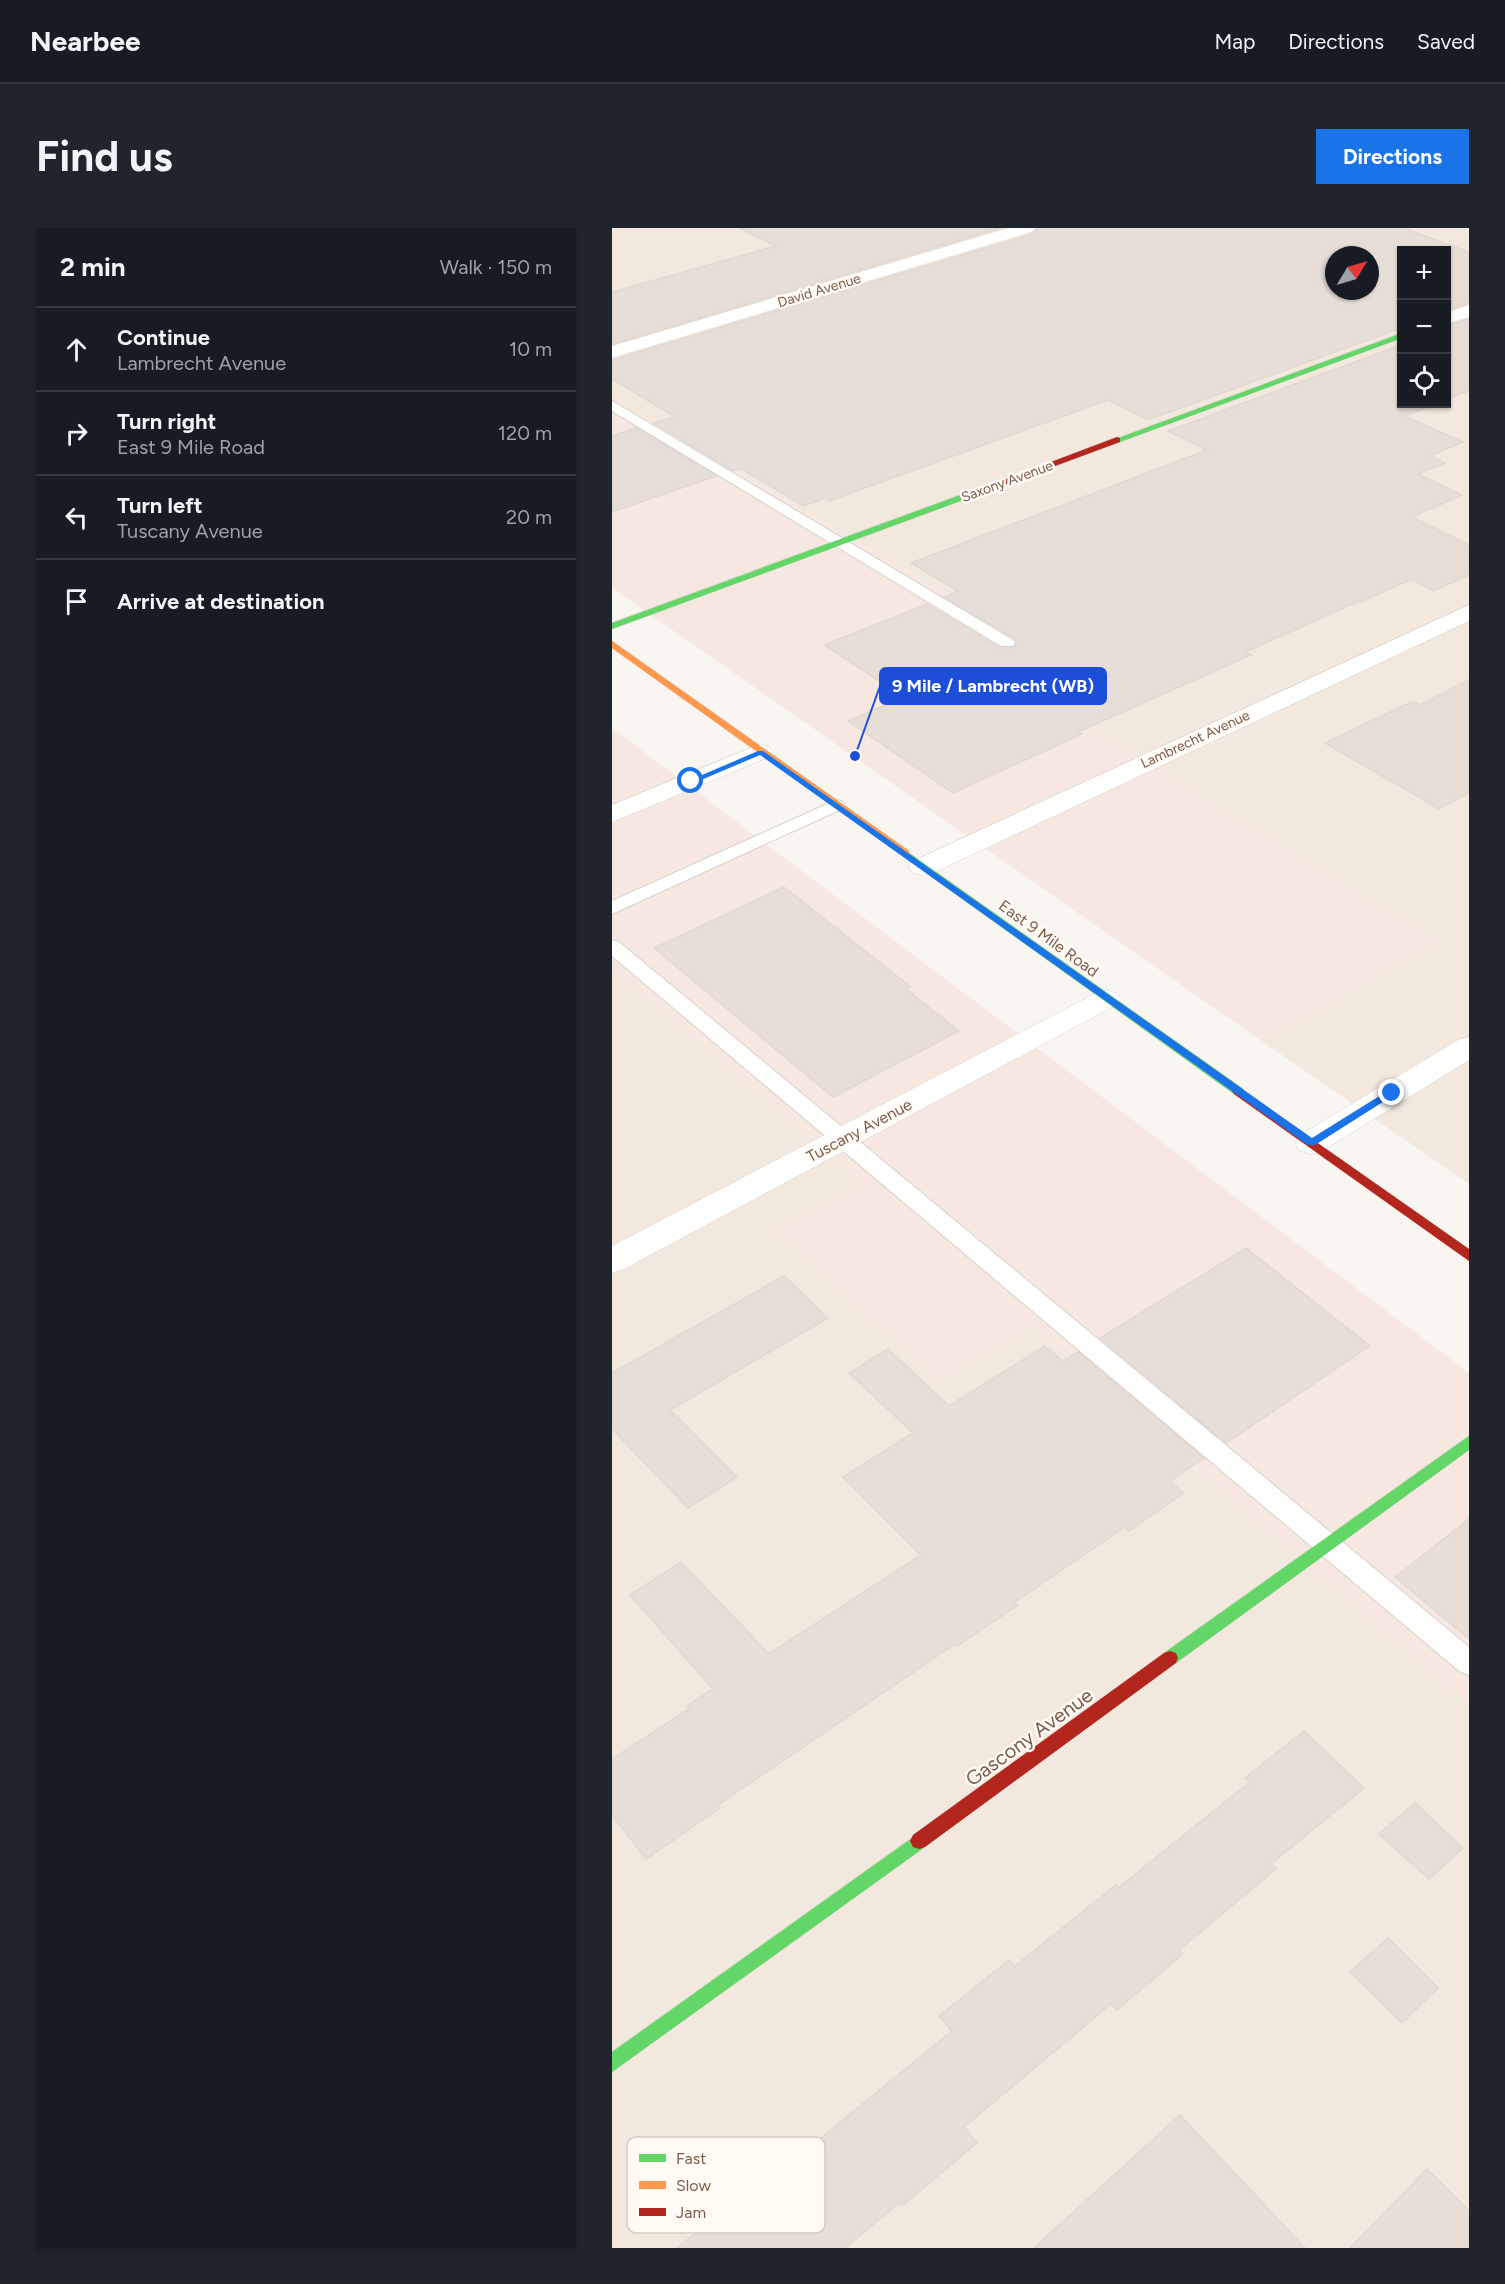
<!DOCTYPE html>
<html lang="en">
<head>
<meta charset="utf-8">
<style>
	:root { --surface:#171b24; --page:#20242c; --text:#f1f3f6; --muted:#9ea1a6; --line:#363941; --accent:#1a73e8 }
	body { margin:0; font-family:Figtree,sans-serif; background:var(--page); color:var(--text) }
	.controls { position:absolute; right:18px; top:18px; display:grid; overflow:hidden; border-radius:0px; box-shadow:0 2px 4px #0004 }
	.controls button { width:54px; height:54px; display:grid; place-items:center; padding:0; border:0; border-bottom:2px solid var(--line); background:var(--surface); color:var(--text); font:30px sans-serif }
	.compass { position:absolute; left:713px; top:18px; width:54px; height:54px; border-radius:50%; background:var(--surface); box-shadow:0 2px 4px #0004; rotate:52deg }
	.stop { position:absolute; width:18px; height:18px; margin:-14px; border:4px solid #1a73e8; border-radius:50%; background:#fff }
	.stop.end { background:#1a73e8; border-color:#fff; box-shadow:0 2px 6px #0008 }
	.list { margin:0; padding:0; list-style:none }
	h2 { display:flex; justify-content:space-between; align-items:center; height:78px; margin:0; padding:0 24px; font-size:26px }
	h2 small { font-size:20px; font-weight:400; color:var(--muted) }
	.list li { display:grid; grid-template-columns:39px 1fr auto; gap:18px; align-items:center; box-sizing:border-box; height:84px; padding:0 24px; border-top:2px solid var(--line) }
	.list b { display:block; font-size:22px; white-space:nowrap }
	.list p { margin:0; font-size:20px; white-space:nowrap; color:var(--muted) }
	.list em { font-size:20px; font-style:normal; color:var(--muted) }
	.icon { flex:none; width:33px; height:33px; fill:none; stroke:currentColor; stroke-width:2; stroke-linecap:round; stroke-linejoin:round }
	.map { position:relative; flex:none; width:857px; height:2020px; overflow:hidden; border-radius:0px }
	header { display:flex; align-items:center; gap:36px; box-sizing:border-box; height:84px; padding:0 30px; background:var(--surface); border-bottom:2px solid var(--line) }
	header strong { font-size:28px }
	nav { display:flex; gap:33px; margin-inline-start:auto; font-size:21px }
	.intro { display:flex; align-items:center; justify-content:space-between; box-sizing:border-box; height:144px; padding:0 36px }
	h1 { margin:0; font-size:42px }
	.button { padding:15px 27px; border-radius:0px; background:var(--accent); color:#fff; font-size:21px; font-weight:700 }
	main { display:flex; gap:36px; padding:0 36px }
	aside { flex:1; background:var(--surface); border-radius:0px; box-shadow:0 2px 4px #0004 }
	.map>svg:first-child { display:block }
</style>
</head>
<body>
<header>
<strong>Nearbee</strong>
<nav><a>Map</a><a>Directions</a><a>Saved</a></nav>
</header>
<div class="intro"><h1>Find us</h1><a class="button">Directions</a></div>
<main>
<aside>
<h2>2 min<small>Walk · 150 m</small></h2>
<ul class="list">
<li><svg class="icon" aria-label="ahead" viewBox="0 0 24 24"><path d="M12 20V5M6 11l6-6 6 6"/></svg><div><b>Continue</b><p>Lambrecht Avenue</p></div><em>10 m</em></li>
<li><svg class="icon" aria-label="right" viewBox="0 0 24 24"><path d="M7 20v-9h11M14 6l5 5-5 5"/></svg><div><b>Turn right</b><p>East 9 Mile Road</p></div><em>120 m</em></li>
<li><svg class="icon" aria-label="left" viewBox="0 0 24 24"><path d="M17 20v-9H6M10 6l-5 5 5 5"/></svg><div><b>Turn left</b><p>Tuscany Avenue</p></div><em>20 m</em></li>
<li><svg class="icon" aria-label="arrive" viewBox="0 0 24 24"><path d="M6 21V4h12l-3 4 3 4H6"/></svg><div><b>Arrive at destination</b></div></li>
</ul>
</aside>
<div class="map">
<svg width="857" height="2020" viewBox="0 0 857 2020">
	<rect width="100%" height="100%" fill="#f9f5f0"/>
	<path fill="#f2e8de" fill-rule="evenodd" d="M 0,0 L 857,0 L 857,956 L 651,814 L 827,714 L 366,433 L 415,412 L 0,171 ZM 790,22 L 834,22 L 834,176 L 790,176 ZM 722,27 L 758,27 L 758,63 L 722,63 Z
		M 0,740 L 252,954 L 164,1003 L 327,1154 L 420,1098 L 857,1478 L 857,2020 L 0,2020 Z"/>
	<path fill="#f6e8e1" d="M 0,171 L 415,412 L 367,433 L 827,714 L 651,814 L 0,360 Z
		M 0,500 L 857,1145 L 857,1478 L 421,1098 L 327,1154 L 164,1003 L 252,954 L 0,740 Z"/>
	<path fill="#e6ded7" stroke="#e2d8d2" stroke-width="1.5" fill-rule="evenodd" d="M 127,0 L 388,0 L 0,116 L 0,64 L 164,18 Z
		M 425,0 L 792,0 L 857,24 L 857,75 L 834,82 L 834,22 L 789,22 L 789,100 L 536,192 L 496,172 L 217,273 L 213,270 L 192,278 L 128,240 L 121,243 L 42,195 L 63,189 L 0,151 L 0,132 L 421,6 ZM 722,27 L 758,27 L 758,63 L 722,63 Z
		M 857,91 L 857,163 L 834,171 L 834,98 Z
		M 789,117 L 789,176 L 824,176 L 792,188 L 851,214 L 818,228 L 833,235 L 806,246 L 850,267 L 800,289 L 857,317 L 857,347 L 822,363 L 800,351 L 749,374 L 747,373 L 633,424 L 639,427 L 466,504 L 470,506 L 341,565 L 236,493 L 292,469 L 212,417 L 315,376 L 388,420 L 401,420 L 405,416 L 402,410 L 332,369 L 346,363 L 299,335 L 595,222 L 556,203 Z
		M 24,200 L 104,248 L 0,284 L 0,208 Z
		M 857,452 L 857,565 L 827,581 L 713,515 L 801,473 L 808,477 Z
		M 172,659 L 299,759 L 294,761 L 347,803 L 221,869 L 42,720 Z
		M 634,1020 L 758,1118 L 614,1215 L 488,1110 Z
		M 172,1048 L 216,1090 L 58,1182 L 125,1249 L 76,1280 L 0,1201 L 0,1145 Z
		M 433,1118 L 451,1133 L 466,1124 L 592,1230 L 558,1253 L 572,1265 L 517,1303 L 513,1299 L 403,1374 L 406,1377 L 345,1418 L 343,1416 L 106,1577 L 108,1580 L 34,1631 L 0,1587 L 0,1531 L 77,1481 L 75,1478 L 101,1461 L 18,1367 L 69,1334 L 157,1426 L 309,1327 L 231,1249 L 301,1205 L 237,1145 L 276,1121 L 337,1178 Z
		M 857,1291 L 857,1411 L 783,1349 Z
		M 692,1503 L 752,1560 L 659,1636 L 664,1641 L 567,1722 L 571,1726 L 505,1782 L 499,1776 L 352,1899 L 365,1915 L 290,1978 L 287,1975 L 233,2020 L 65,2020 L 191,1918 L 194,1922 L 340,1803 L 327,1788 L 397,1732 L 403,1738 L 504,1657 L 507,1659 L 638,1554 L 633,1550 Z
		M 803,1575 L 851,1620 L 817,1651 L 767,1606 Z
		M 776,1710 L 826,1760 L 790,1795 L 738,1744 Z
		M 568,1887 L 693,2020 L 422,2020 Z
		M 815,1941 L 857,1983 L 857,2020 L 738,2020 Z"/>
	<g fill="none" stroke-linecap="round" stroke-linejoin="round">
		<g stroke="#d7d1cb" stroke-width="2">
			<path id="lane" d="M 0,173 L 401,412 L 403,415 L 401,418 L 389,418 L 0,183 Z
				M 224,572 L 230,573 L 233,577 L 230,581 L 0,686 L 0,673 Z
				M 0,712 L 7,714 L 857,1419 L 857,1447 L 847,1443 L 0,728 Z"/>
		</g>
		<g stroke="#d7d1cb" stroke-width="1">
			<path id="street" d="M 396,0 L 423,0 L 420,4 L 0,130 L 0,118 Z
				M 857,77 L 857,89 L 834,96 L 834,85 Z
				M 857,377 L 857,393 L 321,645 L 311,647 L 301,645 L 297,639 L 301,633 Z
				M 148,516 L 157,519 L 161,524 L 157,529 L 0,594 L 0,577 Z
				M 494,762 L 504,765 L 509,771 L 504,777 L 12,1041 L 0,1045 L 0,1018 L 484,765 Z
				M 857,809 L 857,832 L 710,923 L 699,926 L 688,923 L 683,915 L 688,907 L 846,812 Z"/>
		</g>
		<g stroke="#d9d2cb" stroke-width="1">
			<path id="fast" d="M 790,105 L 790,110 L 508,214 L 501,212 Z
				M 351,266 L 355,269 L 354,271 L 0,401 L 0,395 Z
				M 293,622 L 630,860 L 632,863 L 630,866 L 622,866 L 289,627 L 287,625 Z
				M 857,1208 L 857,1222 L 564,1435 L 558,1437 L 552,1435 L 550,1430 L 552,1425 Z
				M 307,1605 L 313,1607 L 316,1613 L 313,1619 L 0,1844 L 0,1824 Z"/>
		</g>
		<g stroke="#d9d2cb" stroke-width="1">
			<path id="slow" d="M 0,413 L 297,623 L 297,627 L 289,627 L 0,420 Z"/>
		</g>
		<g stroke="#d9d2cb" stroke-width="1">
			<path id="jam" d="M 505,209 L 508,210 L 508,214 L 354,271 L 347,269 Z
				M 626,859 L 857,1021 L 857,1033 L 622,866 L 620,863 Z
				M 558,1423 L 564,1425 L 566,1430 L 564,1435 L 313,1619 L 307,1621 L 301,1619 L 298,1613 L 301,1607 L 552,1425 Z"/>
		</g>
		<use href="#lane" fill="#fefefd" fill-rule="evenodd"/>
		<use href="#street" fill="#fefefd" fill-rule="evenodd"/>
		<use href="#fast" fill="#63d668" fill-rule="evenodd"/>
		<use href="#slow" fill="#ff974d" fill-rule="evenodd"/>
		<use href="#jam" fill="#b3261e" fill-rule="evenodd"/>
	</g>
	<path fill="#1a73e8" d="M 146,523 L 151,523 L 700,910 L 777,862 L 785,865 L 703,917 L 696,917 L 148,527 L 82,555 L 76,553 Z"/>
	<g text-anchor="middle" stroke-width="5" stroke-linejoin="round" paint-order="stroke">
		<g font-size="14" fill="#7a5c4d" stroke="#fffaf3">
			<text transform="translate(207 62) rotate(-17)" y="5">David Avenue</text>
			<text transform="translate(395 253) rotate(-20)" y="5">Saxony Avenue</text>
			<text transform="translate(583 511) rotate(-25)" y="5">Lambrecht Avenue</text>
		</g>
		<g font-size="16" fill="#7a5c4d" stroke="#fffaf3">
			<text transform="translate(437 710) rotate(36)" y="6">East 9 Mile Road</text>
			<text transform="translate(247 902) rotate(-28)" y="6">Tuscany Avenue</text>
		</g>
		<g font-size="20" fill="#7a5c4d" stroke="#fffaf3">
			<text transform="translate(417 1509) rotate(-36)" y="7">Gascony Avenue</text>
		</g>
	</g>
	<rect x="15" y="1909" width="198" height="96" rx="9" fill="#fffaf3" stroke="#d7cbc1" stroke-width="1.5"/>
	<rect x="27" y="1926" width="27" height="8" fill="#63d668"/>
	<rect x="27" y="1953" width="27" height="8" fill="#ff974d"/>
	<rect x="27" y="1980" width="27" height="8" fill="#b3261e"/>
	<g font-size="16" fill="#7a5c4d">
		<text x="64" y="1936">Fast</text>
		<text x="64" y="1963">Slow</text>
		<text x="64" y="1990">Jam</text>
	</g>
	<path fill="none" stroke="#1d4ed8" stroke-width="2" d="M243 528L268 458"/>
	<circle fill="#1d4ed8" stroke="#fffaf3" stroke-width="2" cx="243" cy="528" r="6"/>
	<rect fill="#1d4ed8" stroke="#1d4ed8" stroke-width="2" x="268" y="440" width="226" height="36" rx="6"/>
	<g font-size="18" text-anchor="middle" font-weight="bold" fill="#fff">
		<text x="381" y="464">9 Mile / Lambrecht (WB)</text>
	</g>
</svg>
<div class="controls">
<button>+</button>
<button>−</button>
<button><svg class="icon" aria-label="locate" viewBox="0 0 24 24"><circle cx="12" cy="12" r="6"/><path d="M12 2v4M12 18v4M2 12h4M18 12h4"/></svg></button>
</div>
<svg class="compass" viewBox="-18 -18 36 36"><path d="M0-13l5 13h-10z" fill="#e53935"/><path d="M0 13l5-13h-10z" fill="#9ea1a6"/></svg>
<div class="stop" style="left:79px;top:553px"></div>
<div class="stop end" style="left:780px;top:865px"></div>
</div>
</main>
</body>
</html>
